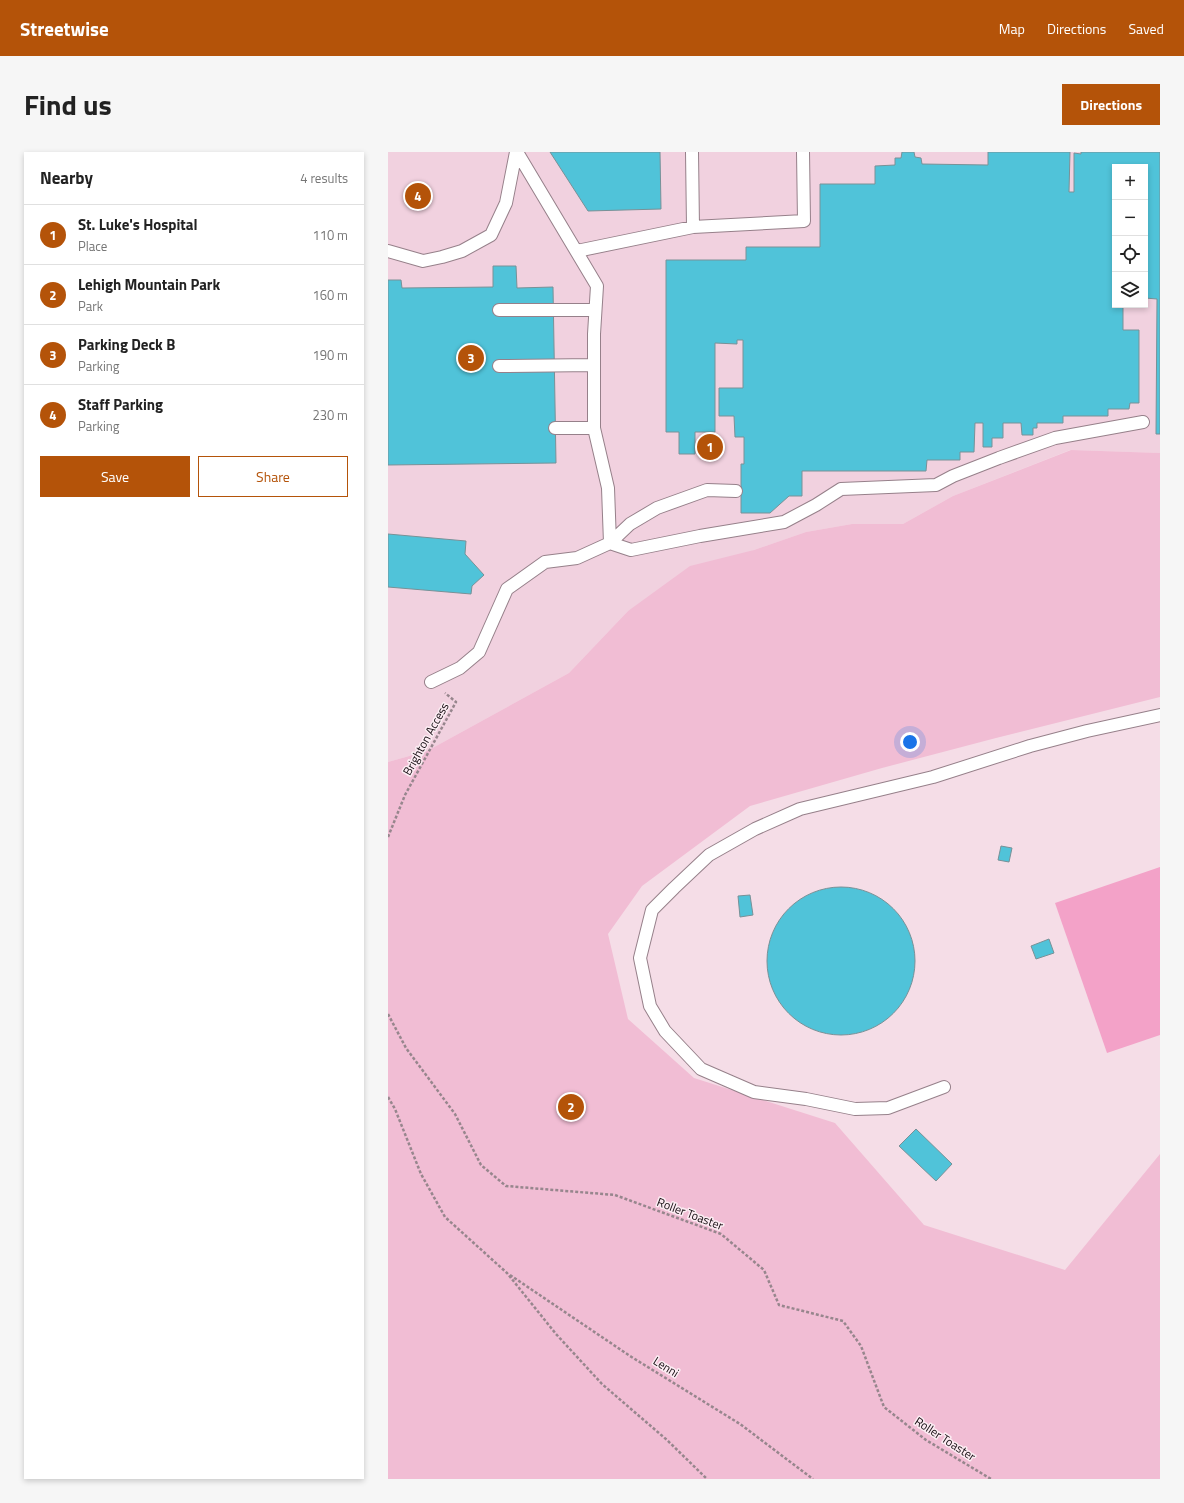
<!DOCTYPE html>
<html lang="en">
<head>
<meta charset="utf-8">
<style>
	:root { --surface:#fff; --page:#f6f6f6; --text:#222; --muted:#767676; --line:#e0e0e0; --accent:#b45309 }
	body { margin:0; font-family:"Titillium Web",sans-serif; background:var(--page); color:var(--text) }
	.controls { position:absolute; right:12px; top:12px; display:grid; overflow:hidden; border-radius:0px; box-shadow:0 2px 6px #0003 }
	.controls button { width:36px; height:36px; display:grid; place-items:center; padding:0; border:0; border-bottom:1px solid var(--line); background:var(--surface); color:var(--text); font:20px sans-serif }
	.you { position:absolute; left:522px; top:590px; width:14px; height:14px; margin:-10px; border:3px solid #fff; border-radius:50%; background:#1a73e8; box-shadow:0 0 0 6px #1a73e833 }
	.badge { display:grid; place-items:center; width:26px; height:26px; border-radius:50%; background:var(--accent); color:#fff; font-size:13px; font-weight:700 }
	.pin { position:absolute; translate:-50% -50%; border:2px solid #fff; box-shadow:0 1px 4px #0006 }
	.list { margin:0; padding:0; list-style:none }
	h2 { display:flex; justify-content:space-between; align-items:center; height:52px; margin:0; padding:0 16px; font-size:17px }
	h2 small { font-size:13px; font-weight:400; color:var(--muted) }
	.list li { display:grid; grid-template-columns:26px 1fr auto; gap:12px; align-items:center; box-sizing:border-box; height:60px; padding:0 16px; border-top:1px solid var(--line) }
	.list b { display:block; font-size:15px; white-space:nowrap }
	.list p { margin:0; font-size:13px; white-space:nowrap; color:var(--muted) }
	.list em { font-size:13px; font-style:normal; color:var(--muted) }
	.actions { display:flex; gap:8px; padding:12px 16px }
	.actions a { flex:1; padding:9px 0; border:1px solid var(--accent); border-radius:0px; text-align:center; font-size:14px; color:var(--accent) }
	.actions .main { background:var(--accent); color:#fff }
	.icon { flex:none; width:22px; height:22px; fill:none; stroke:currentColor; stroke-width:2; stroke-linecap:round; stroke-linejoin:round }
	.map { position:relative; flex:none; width:772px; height:1327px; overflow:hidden; border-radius:0px }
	header { display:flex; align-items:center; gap:24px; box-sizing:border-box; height:56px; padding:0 20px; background:var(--accent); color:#fff }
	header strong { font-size:19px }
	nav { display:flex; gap:22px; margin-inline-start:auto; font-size:14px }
	.intro { display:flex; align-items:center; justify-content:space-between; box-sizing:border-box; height:96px; padding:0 24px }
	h1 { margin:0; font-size:28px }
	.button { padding:10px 18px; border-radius:0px; background:var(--accent); color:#fff; font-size:14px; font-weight:700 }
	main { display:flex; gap:24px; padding:0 24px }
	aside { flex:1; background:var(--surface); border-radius:0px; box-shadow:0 2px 6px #0003 }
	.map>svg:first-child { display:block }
</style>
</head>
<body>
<header>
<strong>Streetwise</strong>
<nav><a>Map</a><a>Directions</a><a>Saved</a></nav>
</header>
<div class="intro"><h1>Find us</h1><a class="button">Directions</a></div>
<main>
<aside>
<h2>Nearby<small>4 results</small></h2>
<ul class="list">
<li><span class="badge">1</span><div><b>St. Luke's Hospital</b><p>Place</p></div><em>110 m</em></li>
<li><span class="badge">2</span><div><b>Lehigh Mountain Park</b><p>Park</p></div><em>160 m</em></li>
<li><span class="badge">3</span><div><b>Parking Deck B</b><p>Parking</p></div><em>190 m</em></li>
<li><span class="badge">4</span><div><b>Staff Parking</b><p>Parking</p></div><em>230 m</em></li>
</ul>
<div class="actions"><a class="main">Save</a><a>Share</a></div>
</aside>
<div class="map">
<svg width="772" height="1327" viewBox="0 0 772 1327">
	<rect width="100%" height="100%" fill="#f5dde7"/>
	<path fill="#f1d1df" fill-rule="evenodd" d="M 0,0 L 772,0 L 772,301 L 682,298 L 565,344 L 515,372 L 464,372 L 418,380 L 366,398 L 240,459 L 181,521 L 39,599 L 0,610 ZM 727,15 L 757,15 L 757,153 L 727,153 Z"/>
	<path fill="#f1bdd4" d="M 683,298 L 772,301 L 772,545 L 608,586 L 494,616 L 362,654 L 254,734 L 220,782 L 240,867 L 306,926 L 447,971 L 536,1073 L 677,1118 L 772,1002 L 772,1327 L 0,1327 L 0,610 L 39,599 L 181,521 L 240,459 L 302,414 L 366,398 L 418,380 L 464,372 L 515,372 L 565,344 Z"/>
	<path fill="#f3a2c8" d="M 772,715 L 772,883 L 719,901 L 667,751 Z"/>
	<path fill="#50c3d9" stroke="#789197" d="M 162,0 L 272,0 L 273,57 L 200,59 Z
		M 514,0 L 526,0 L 527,5 L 533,6 L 534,12 L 600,13 L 600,0 L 682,0 L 681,40 L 686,40 L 686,1 L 693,2 L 693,0 L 772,0 L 772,282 L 768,282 L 769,147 L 757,146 L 757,15 L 727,15 L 727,153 L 735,153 L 735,178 L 751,178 L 751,251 L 742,251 L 741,257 L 720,257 L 720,264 L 675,264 L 675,271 L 649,271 L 649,276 L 645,276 L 645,283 L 634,283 L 633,271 L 615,271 L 615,286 L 604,286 L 604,295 L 595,295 L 595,271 L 587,271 L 586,300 L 572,300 L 572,308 L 539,308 L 538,319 L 414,319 L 414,344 L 401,344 L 382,361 L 353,361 L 353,312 L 356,312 L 356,285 L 347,285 L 346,264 L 331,264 L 331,236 L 355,236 L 355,188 L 349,188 L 349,192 L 327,191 L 327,280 L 307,280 L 307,302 L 291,302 L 291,280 L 278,280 L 278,108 L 358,108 L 358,95 L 432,95 L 432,32 L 487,32 L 487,14 L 507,13 L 507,6 L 513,6 Z
		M 105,114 L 128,114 L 129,136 L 165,135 L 168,311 L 0,313 L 0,128 L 13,128 L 14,136 L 105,135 Z
		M316 295a6 6 0 1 1 12 0a6 6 0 1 1-12 0Z
		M 0,382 L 78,389 L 77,402 L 96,423 L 84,434 L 83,442 L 0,435 Z
		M 613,694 L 624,696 L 621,710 L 610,708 Z
		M379 809a74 74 0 1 1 148 0a74 74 0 1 1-148 0Z
		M 362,743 L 365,763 L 352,765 L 350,744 Z
		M 661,787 L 666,801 L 648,807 L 643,794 Z
		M 528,977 L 564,1012 L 548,1029 L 511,994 Z"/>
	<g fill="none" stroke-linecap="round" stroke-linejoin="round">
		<g stroke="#96808a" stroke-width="14">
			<path id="service" d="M 129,0 L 209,134 L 206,182 L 206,276 L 220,336 L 222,391
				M 304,0 L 305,75
				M 0,99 L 35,109 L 54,105 L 74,99 L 103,83 L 118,51 L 128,0
				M 189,99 L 305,75 L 416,69 L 415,0
				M 111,158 L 207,158
				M 111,214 L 206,213
				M 167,276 L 206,276
				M 222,391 L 243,398 L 312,384 L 396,370 L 428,353 L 453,337 L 548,333 L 565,324 L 611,306 L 667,286 L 755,270
				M 43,530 L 72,516 L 91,500 L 119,437 L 157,410 L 189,406 L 222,391 L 242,372 L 269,356 L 319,338 L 348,339
				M 556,935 L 500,956 L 467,957 L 418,947 L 366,940 L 313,917 L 277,879 L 262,854 L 252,806 L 264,758 L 286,736 L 321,703 L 367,677 L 412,657 L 545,625 L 642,594 L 699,579 L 772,563"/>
		</g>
		<path stroke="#97868d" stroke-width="2.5" stroke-dasharray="3 2" stroke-linecap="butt" d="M 0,685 L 17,643 L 68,550 L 57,541
			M 0,862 L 18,896 L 67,962 L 93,1013 L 118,1034 L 227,1043 L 333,1082 L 376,1118 L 391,1153 L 455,1169 L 473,1194 L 496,1255 L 538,1288 L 603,1327
			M 0,945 L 7,957 L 33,1022 L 57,1065 L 119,1121 L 168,1182 L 214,1232 L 279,1288 L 319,1327
			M 122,1123 L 242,1204 L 352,1272 L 425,1327"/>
		<use href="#service" stroke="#fff" stroke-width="12"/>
	</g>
	<g text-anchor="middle" stroke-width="3" stroke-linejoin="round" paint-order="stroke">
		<g font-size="12" fill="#140c10" stroke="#fcedf3">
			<text transform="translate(38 587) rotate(-61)" y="4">Brighton Access</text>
			<text transform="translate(302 1062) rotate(21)" y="4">Roller Toaster</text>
			<text transform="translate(278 1215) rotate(32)" y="4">Lenni</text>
			<text transform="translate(557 1287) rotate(33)" y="4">Roller Toaster</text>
		</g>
	</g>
</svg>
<div class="controls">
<button>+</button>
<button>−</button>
<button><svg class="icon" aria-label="locate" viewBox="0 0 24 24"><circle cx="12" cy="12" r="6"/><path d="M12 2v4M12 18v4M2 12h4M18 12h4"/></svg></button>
<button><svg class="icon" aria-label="layers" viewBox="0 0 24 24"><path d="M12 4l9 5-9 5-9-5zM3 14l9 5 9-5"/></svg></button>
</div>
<div class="you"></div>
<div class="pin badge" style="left:322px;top:295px">1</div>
<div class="pin badge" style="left:183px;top:955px">2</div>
<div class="pin badge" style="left:83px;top:206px">3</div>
<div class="pin badge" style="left:30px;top:44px">4</div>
</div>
</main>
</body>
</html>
